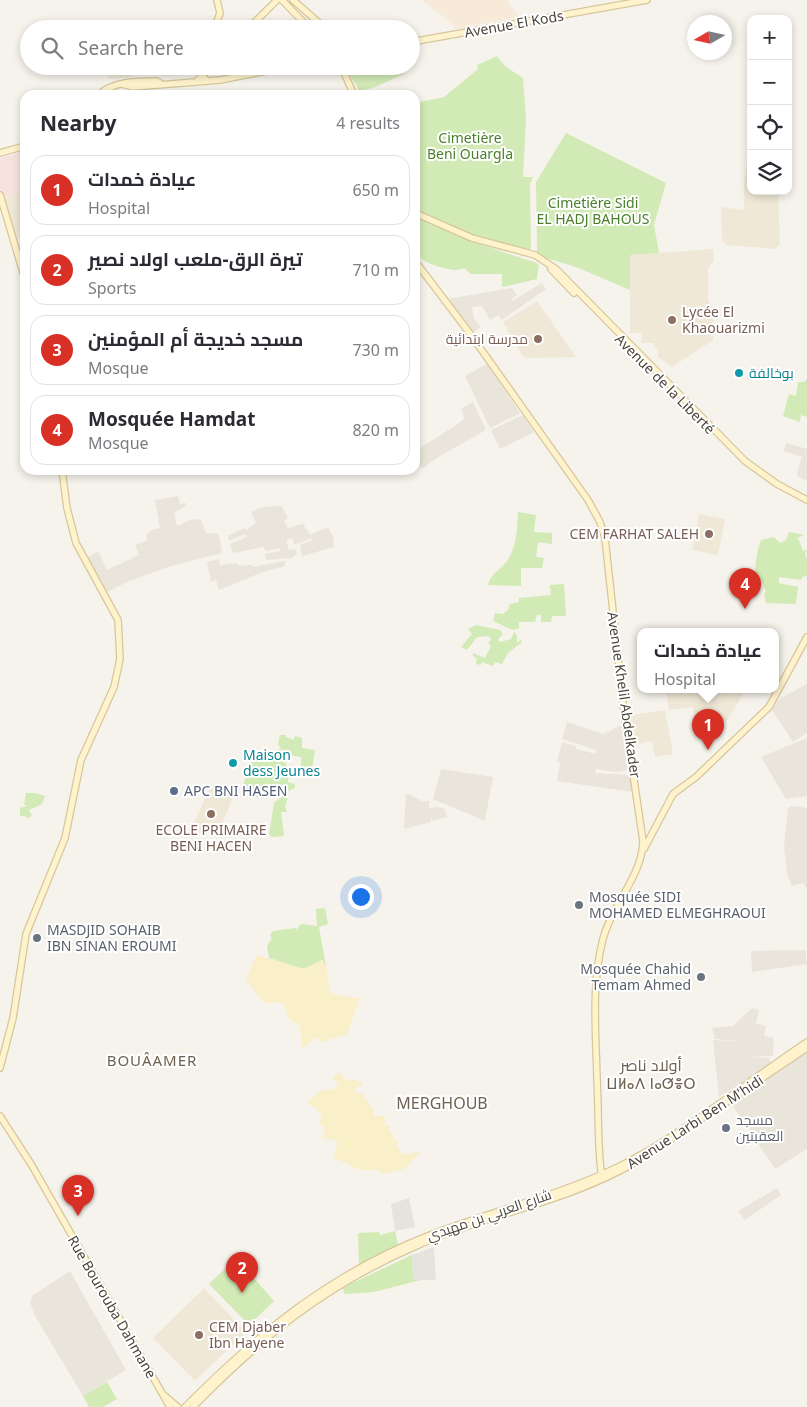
<!DOCTYPE html>
<html lang="en">
<head>
<meta charset="utf-8">
<style>
	:root { --surface:#fff; --page:#f2f2f3; --text:#2b2b33; --muted:#7c7c81; --line:#e1e1e2; --accent:#d93025 }
	body { margin:0; font-family:"Noto Sans",Cairo,"Noto Sans Tifinagh",sans-serif; background:var(--page); color:var(--text) }
	.controls { position:absolute; right:15px; top:15px; display:grid; overflow:hidden; border-radius:10px; box-shadow:0 2px 8px #0003 }
	.controls button { width:45px; height:45px; display:grid; place-items:center; padding:0; border:0; border-bottom:1px solid var(--line); background:var(--surface); color:var(--text); font:25px sans-serif }
	.compass { position:absolute; left:687px; top:15px; width:45px; height:45px; border-radius:50%; background:var(--surface); box-shadow:0 2px 8px #0003; rotate:261deg }
	.you { position:absolute; left:360px; top:896px; width:18px; height:18px; margin:-12px; border:4px solid #fff; border-radius:50%; background:#1a73e8; box-shadow:0 0 0 8px #1a73e833 }
	.badge { display:grid; place-items:center; width:32px; height:32px; border-radius:50%; background:var(--accent); color:#fff; font-size:16px; font-weight:700 }
	.pin { position:absolute; translate:-50% -41px; filter:drop-shadow(0 1px 2px #0008) }
	.pin::after { content:''; position:absolute; top:26px; width:18px; height:15px; background:inherit; clip-path:polygon(0 0,100% 0,50% 100%) }
	.popup { position:absolute; left:637px; top:628px; width:142px; height:65px; box-sizing:border-box; display:grid; place-content:center; border-radius:10px; background:var(--surface); filter:drop-shadow(0 1px 4px #0005); font-size:16px; white-space:nowrap; color:var(--muted) }
	.popup b { font-size:19px; color:var(--text) }
	.popup::after { content:''; position:absolute; left:50%; top:100%; margin-left:-10px; border:10px solid transparent; border-top-color:var(--surface) }
	.list { margin:0; padding:0; list-style:none }
	h2 { display:flex; justify-content:space-between; align-items:center; height:65px; margin:0; padding:0 20px; font-size:21px }
	h2 small { font-size:16px; font-weight:400; color:var(--muted) }
	.list li { display:grid; grid-template-columns:32px 1fr auto; gap:15px; align-items:center; box-sizing:border-box; height:70px; margin:0 10px 10px; padding:0 10px; border:1px solid var(--line); border-radius:15px }
	.list b { display:block; font-size:19px; white-space:nowrap }
	.list p { margin:0; font-size:16px; white-space:nowrap; color:var(--muted) }
	.list em { font-size:16px; font-style:normal; color:var(--muted) }
	.icon { flex:none; width:28px; height:28px; fill:none; stroke:currentColor; stroke-width:2; stroke-linecap:round; stroke-linejoin:round }
	.map { position:relative; flex:none; width:807px; height:1407px; overflow:hidden }
	.search { position:absolute; background:var(--surface); box-shadow:0 2px 8px #0003; left:20px; top:20px; width:400px; height:55px; display:flex; align-items:center; gap:12px; box-sizing:border-box; padding:0 18px; border-radius:28px; color:var(--muted); font-size:19px }
	.panel { position:absolute; background:var(--surface); box-shadow:0 2px 8px #0003; left:20px; top:90px; width:400px; height:385px; border-radius:15px }
	.map>svg:first-child { display:block }
</style>
</head>
<body>
<div class="map">
<svg width="807" height="1407" viewBox="0 0 807 1407">
	<rect width="100%" height="100%" fill="#f6f3ec"/>
	<path fill="#eae5da" d="M 542,283 L 546,289 L 502,320 L 498,315 L 490,320 L 482,306 L 472,307 L 474,318 L 481,327 L 474,332 L 447,299 L 512,288 L 517,295 L 511,299 L 512,301 Z
		M 487,364 L 520,413 L 490,428 L 465,376 Z
		M 473,402 L 486,430 L 440,456 L 423,468 L 415,463 L 415,455 L 419,449 L 459,423 L 464,419 L 462,408 Z
		M 523,415 L 534,432 L 500,449 L 491,430 Z
		M 786,443 L 807,449 L 807,481 L 798,477 L 797,473 L 802,457 L 784,451 Z
		M 178,496 L 180,504 L 186,503 L 186,506 L 174,513 L 177,526 L 193,519 L 201,520 L 206,533 L 219,534 L 222,553 L 168,567 L 127,582 L 107,592 L 86,558 L 98,551 L 107,570 L 139,555 L 135,545 L 147,540 L 146,535 L 152,530 L 160,528 L 155,500 Z
		M 274,506 L 282,506 L 288,518 L 284,521 L 288,528 L 303,524 L 310,535 L 328,527 L 334,539 L 333,540 L 334,547 L 302,556 L 300,545 L 312,540 L 311,538 L 294,545 L 292,538 L 286,541 L 289,550 L 295,549 L 297,553 L 292,558 L 266,560 L 265,554 L 280,551 L 280,548 L 266,551 L 263,547 L 233,553 L 230,544 L 247,537 L 245,534 L 229,541 L 228,536 L 244,528 L 246,530 L 256,523 L 251,512 L 263,507 Z
		M 219,559 L 220,565 L 236,563 L 239,566 L 252,565 L 253,567 L 285,561 L 285,566 L 260,573 L 219,590 L 216,580 L 211,582 L 207,562 Z
		M 807,684 L 807,733 L 793,742 L 772,710 L 779,699 Z
		M 567,722 L 603,734 L 624,724 L 631,770 L 615,772 L 596,769 L 595,773 L 631,775 L 633,792 L 557,781 L 560,763 L 557,761 L 562,742 L 576,746 L 576,749 L 596,754 L 596,750 L 562,739 Z
		M 807,738 L 807,796 L 786,799 L 761,757 Z
		M 441,769 L 493,777 L 485,821 L 433,799 Z
		M 406,793 L 422,801 L 429,801 L 429,808 L 438,807 L 445,809 L 447,817 L 432,821 L 431,816 L 431,822 L 404,829 Z
		M 791,806 L 807,808 L 807,889 L 803,883 L 792,886 L 787,874 L 784,847 L 788,808 Z
		M 805,950 L 807,964 L 752,972 L 751,951 Z
		M 752,1008 L 759,1010 L 756,1024 L 766,1026 L 764,1036 L 774,1038 L 773,1056 L 748,1057 L 769,1058 L 771,1064 L 719,1097 L 713,1040 L 738,1041 L 715,1039 L 712,1028 L 733,1026 Z
		M 807,1052 L 807,1149 L 775,1169 L 731,1103 Z
		M 777,1188 L 781,1195 L 745,1220 L 738,1211 Z
		M 70,1271 L 126,1370 L 83,1396 L 35,1316 L 30,1302 L 33,1295 Z"/>
	<path fill="#f7ead8" d="M 422,0 L 507,0 L 519,17 L 454,29 L 453,25 Z"/>
	<path fill="#e6e2dd" d="M 409,1198 L 415,1227 L 395,1231 L 391,1204 Z
		M 434,1247 L 436,1280 L 413,1280 L 412,1255 Z"/>
	<path fill="#efe8d6" d="M 106,66 L 130,66 L 133,77 L 109,79 Z
		M 751,144 L 751,191 L 778,191 L 780,244 L 775,249 L 726,245 L 722,240 L 721,207 L 744,210 L 744,185 L 749,145 Z
		M 25,190 L 25,238 L 18,239 L 3,198 Z
		M 713,249 L 714,261 L 708,268 L 708,301 L 713,307 L 713,340 L 672,367 L 658,357 L 658,351 L 653,343 L 641,343 L 642,333 L 630,333 L 630,255 Z
		M 537,301 L 576,357 L 526,358 L 522,355 L 503,322 Z
		M 699,514 L 725,519 L 718,555 L 692,550 Z
		M 666,689 L 741,689 L 745,691 L 726,722 L 716,715 L 713,720 L 696,724 L 693,707 L 669,710 Z
		M 665,710 L 673,754 L 655,757 L 652,741 L 630,746 L 626,716 Z
		M 210,787 L 233,797 L 230,805 L 222,823 L 213,829 L 213,833 L 190,833 Z
		M 204,1288 L 246,1332 L 195,1381 L 153,1338 Z"/>
	<path fill="#f6e3e0" d="M 21,152 L 25,163 L 25,190 L 3,198 L 0,188 L 0,158 Z"/>
	<path fill="#d2eab5" d="M 497,56 L 506,67 L 523,78 L 526,119 L 523,177 L 533,177 L 530,184 L 531,248 L 528,252 L 473,236 L 415,211 L 415,103 L 444,97 L 478,69 L 477,65 Z
		M 347,66 L 402,66 L 404,74 L 375,87 L 358,92 L 358,88 L 346,69 Z
		M 566,133 L 666,183 L 654,225 L 659,253 L 630,255 L 630,290 L 576,267 L 543,257 L 537,252 L 536,182 Z
		M 415,217 L 471,241 L 539,264 L 537,279 L 502,287 L 502,274 L 471,274 L 464,268 C 457,272 448,269 440,267 C 407,257 415,248 415,217 Z
		M 807,379 L 807,417 L 801,415 L 800,422 L 783,416 L 789,394 L 796,396 L 798,382 L 804,382 Z
		M 518,512 L 536,515 L 534,532 L 552,533 L 552,544 L 538,542 L 536,557 L 544,558 L 542,568 L 521,568 L 521,586 L 488,585 C 490,574 501,570 507,561 C 517,547 517,528 518,512 Z
		M 789,532 L 804,535 L 798,538 L 803,551 L 807,550 L 805,554 L 807,559 L 807,576 L 802,577 L 801,580 L 779,577 L 779,583 L 798,587 L 796,604 L 766,603 L 764,594 L 766,592 L 761,579 L 755,581 C 755,567 756,553 761,540 L 774,537 L 780,543 L 786,540 Z
		M 564,584 L 566,616 L 552,616 L 551,622 L 541,622 L 541,615 L 537,615 L 535,622 L 519,622 L 519,628 L 513,630 L 493,621 L 495,613 L 503,614 L 508,610 L 510,604 L 519,602 L 519,598 L 551,595 L 550,585 Z
		M 476,625 L 500,630 L 503,634 L 498,639 L 500,642 L 511,639 L 514,632 L 517,635 L 517,643 L 521,640 L 522,642 L 508,653 L 502,664 L 495,662 L 493,666 L 482,662 L 481,665 L 476,664 L 477,659 L 473,656 L 473,653 L 485,658 L 491,646 L 488,643 L 491,639 L 489,636 L 477,637 L 467,650 L 461,647 L 472,634 L 468,629 Z
		M 280,735 L 286,735 L 286,737 L 294,740 L 295,736 L 302,738 L 302,748 L 315,750 L 311,776 L 301,772 L 301,757 L 288,755 L 285,763 L 289,770 L 288,782 L 295,784 L 295,788 L 284,793 L 280,790 L 287,785 L 285,784 L 257,798 L 255,791 L 249,792 L 242,788 L 253,757 L 268,752 L 276,756 L 279,749 L 282,750 L 278,744 Z
		M 26,793 L 35,793 L 45,796 L 42,804 L 29,810 L 32,816 L 27,818 L 25,816 L 20,816 L 20,808 L 28,806 L 24,805 Z
		M 284,795 L 288,797 L 285,807 L 287,812 L 281,812 L 284,836 L 272,837 L 269,834 L 274,803 Z
		M 325,908 L 328,924 L 319,927 L 326,966 L 322,960 L 304,969 L 269,958 L 267,946 L 272,938 L 270,935 L 273,931 L 296,928 L 296,930 L 301,924 L 317,926 L 316,909 Z
		M 395,1231 L 399,1248 L 359,1266 L 358,1233 L 379,1232 L 380,1235 Z
		M 412,1255 L 413,1280 L 421,1280 L 374,1292 L 344,1294 L 343,1288 L 348,1285 Z
		M 236,1258 L 274,1301 L 249,1325 L 209,1284 Z
		M 107,1382 L 117,1399 L 103,1407 L 89,1407 L 83,1396 Z"/>
	<path fill="#f9efc9" d="M 256,955 L 304,969 L 322,960 L 326,966 L 330,991 L 336,995 L 360,998 L 347,1034 L 322,1042 L 317,1037 L 302,1048 L 300,1026 L 288,1018 L 283,1003 L 264,1003 L 246,980 Z
		M 340,1072 L 346,1081 L 353,1079 L 362,1083 L 362,1086 L 355,1089 L 357,1094 L 362,1093 L 373,1109 L 374,1116 L 383,1116 L 386,1119 L 385,1126 L 390,1126 L 389,1132 L 393,1135 L 393,1139 L 399,1143 L 396,1146 L 403,1154 L 421,1152 L 404,1169 L 385,1174 L 374,1169 C 362,1175 347,1162 333,1158 L 338,1142 L 331,1138 L 329,1140 L 321,1138 L 325,1131 L 324,1127 L 319,1125 L 322,1115 L 317,1112 L 318,1108 L 309,1105 L 308,1100 L 322,1090 L 335,1089 L 338,1084 L 332,1077 Z"/>
	<g fill="none" stroke-linecap="round" stroke-linejoin="round">
		<g stroke="#d6c79b" stroke-width="8">
			<path id="secondary" d="M 282,0 L 310,29
				M 293,0 L 326,29
				M 214,29 L 220,13 L 217,0
				M 248,29 L 277,0
				M 411,42 L 647,0
				M 200,66 L 201,74 L 207,81
				M 341,66 L 354,95
				M 196,82 L 211,66
				M 122,84 L 133,87 L 220,80 L 292,66
				M 98,95 C 114,81 137,81 157,81 L 160,83
				M 0,153 L 25,146
				M 0,195 L 25,279
				M 415,213 L 472,238 L 535,255 L 556,269 L 745,461 L 777,484 L 807,500
				M 415,261 L 471,335 L 588,500 L 600,522 L 605,538 L 624,713 L 643,841 C 642,877 612,904 603,939 C 591,984 596,1033 597,1080 C 599,1113 597,1146 602,1179
				M 551,269 L 574,293
				M 644,849 L 673,794 L 696,777 L 769,707 L 807,637
				M 0,1068 L 13,1018 L 26,934 L 65,838 L 81,760 L 114,687 L 120,659 L 118,620 L 76,543 L 67,508 L 62,470
				M 0,1116 L 31,1164 L 170,1407
				M 652,1152 L 807,1048
				M 165,1396 L 178,1407
				M 185,1407 C 260,1332 330,1274 430,1235 C 492,1211 558,1196 618,1167 C 685,1134 745,1083 807,1042
				M 193,1407 C 263,1336 324,1286 416,1246 C 487,1214 568,1202 636,1162"/>
		</g>
		<use href="#secondary" stroke="#fff3cd" stroke-width="5.5"/>
	</g>
	<g fill="#8d6e63" stroke="#fff" stroke-width="2">
		<circle cx="672" cy="320" r="5"/>
		<circle cx="538" cy="339" r="5"/>
		<circle cx="709" cy="534" r="5"/>
		<circle cx="211" cy="814" r="5"/>
		<circle cx="199" cy="1335" r="5"/>
	</g>
	<g fill="#0f9aa8" stroke="#fff" stroke-width="2">
		<circle cx="739" cy="373" r="5"/>
		<circle cx="233" cy="763" r="5"/>
	</g>
	<circle fill="#5c6f8a" stroke="#fff" stroke-width="2" cx="174" cy="791" r="5"/>
	<g fill="#6b7280" stroke="#fff" stroke-width="2">
		<circle cx="579" cy="905" r="5"/>
		<circle cx="37" cy="938" r="5"/>
		<circle cx="701" cy="977" r="5"/>
		<circle cx="726" cy="1128" r="5"/>
	</g>
	<g text-anchor="middle" stroke-width="4" stroke-linejoin="round" paint-order="stroke">
		<g font-size="14" fill="#4b4439" stroke="#fff">
			<text transform="translate(514 24) rotate(-10)" y="5">Avenue El Kods</text>
			<text transform="translate(665 384) rotate(45)" y="5">Avenue de la Liberté</text>
			<text transform="translate(624 695) rotate(82)" y="5">Avenue Khelil Abdelkader</text>
			<text transform="translate(695 1122) rotate(-33)" y="5">Avenue Larbi Ben M'hidi</text>
			<text transform="translate(489 1215) rotate(-19)" y="5">شارع العربي بن مهيدي</text>
			<text transform="translate(112 1307) rotate(60)" y="5">Rue Bourouba Dahmane</text>
		</g>
		<g font-size="14" fill="#4a7f2a" stroke="#fff">
			<text x="470" y="143">Cimetière<tspan x="470" dy="16">Beni Ouargla</tspan></text>
			<text x="593" y="208">Cimetière Sidi<tspan x="593" dy="16">EL HADJ BAHOUS</tspan></text>
		</g>
		<g font-size="14" fill="#785e54" stroke="#fff" text-anchor="start">
			<text x="682" y="317">Lycée El<tspan x="682" dy="16">Khaouarizmi</tspan></text>
			<text x="528" y="344" text-anchor="end">مدرسة ابتدائية</text>
			<text x="699" y="539" text-anchor="end">CEM FARHAT SALEH</text>
			<text x="211" y="835" text-anchor="middle">ECOLE PRIMAIRE<tspan x="211" dy="16">BENI HACEN</tspan></text>
			<text x="209" y="1332">CEM Djaber<tspan x="209" dy="16">Ibn Hayene</tspan></text>
		</g>
		<g font-size="14" fill="#0d838f" stroke="#fff" text-anchor="start">
			<text x="749" y="378">بوخالفة</text>
			<text x="243" y="760">Maison<tspan x="243" dy="16">dess Jeunes</tspan></text>
		</g>
		<g font-size="14" fill="#4e5e75" stroke="#fff" text-anchor="start">
			<text x="184" y="796">APC BNI HASEN</text>
		</g>
		<g font-size="14" fill="#5b616d" stroke="#fff" text-anchor="start">
			<text x="589" y="902">Mosquée SIDI<tspan x="589" dy="16">MOHAMED ELMEGHRAOUI</tspan></text>
			<text x="47" y="935">MASDJID SOHAIB<tspan x="47" dy="16">IBN SINAN EROUMI</tspan></text>
			<text x="691" y="974" text-anchor="end">Mosquée Chahid<tspan x="691" dy="16">Temam Ahmed</tspan></text>
			<text x="736" y="1125">مسجد<tspan x="736" dy="16">العقبتين</tspan></text>
		</g>
		<g font-size="15" letter-spacing="1" fill="#6e6250" stroke="#fff">
			<text x="152" y="1066">BOUÂAMER</text>
		</g>
		<g font-size="16" fill="#6e6250" stroke="#fff">
			<text x="651" y="1071">أولاد ناصر<tspan x="651" dy="18">ⵡⵍⴰⴷ ⵏⴰⵚⴻⵔ</tspan></text>
			<text x="442" y="1109">MERGHOUB</text>
		</g>
	</g>
</svg>
<div class="controls">
<button>+</button>
<button>−</button>
<button><svg class="icon" aria-label="locate" viewBox="0 0 24 24"><circle cx="12" cy="12" r="6"/><path d="M12 2v4M12 18v4M2 12h4M18 12h4"/></svg></button>
<button><svg class="icon" aria-label="layers" viewBox="0 0 24 24"><path d="M12 4l9 5-9 5-9-5zM3 14l9 5 9-5"/></svg></button>
</div>
<svg class="compass" viewBox="-18 -18 36 36"><path d="M0-13l5 13h-10z" fill="#e53935"/><path d="M0 13l5-13h-10z" fill="#7c7c81"/></svg>
<div class="you"></div>
<div class="pin badge" style="left:708px;top:750px">1</div>
<div class="popup"><b>عيادة خمدات</b>Hospital</div>
<div class="pin badge" style="left:242px;top:1293px">2</div>
<div class="pin badge" style="left:78px;top:1216px">3</div>
<div class="pin badge" style="left:745px;top:609px">4</div>
<div class="search"><svg class="icon" aria-label="search" viewBox="0 0 24 24"><circle cx="10" cy="10" r="6"/><path d="M15 15l6 6"/></svg>Search here</div>
<section class="panel">
<h2>Nearby<small>4 results</small></h2>
<ul class="list">
<li><span class="badge">1</span><div><b>عيادة خمدات</b><p>Hospital</p></div><em>650 m</em></li>
<li><span class="badge">2</span><div><b>تيرة الرق-ملعب اولاد نصير</b><p>Sports</p></div><em>710 m</em></li>
<li><span class="badge">3</span><div><b>مسجد خديجة أم المؤمنين</b><p>Mosque</p></div><em>730 m</em></li>
<li><span class="badge">4</span><div><b>Mosquée Hamdat</b><p>Mosque</p></div><em>820 m</em></li>
</ul>
</section>
</div>
</body>
</html>
